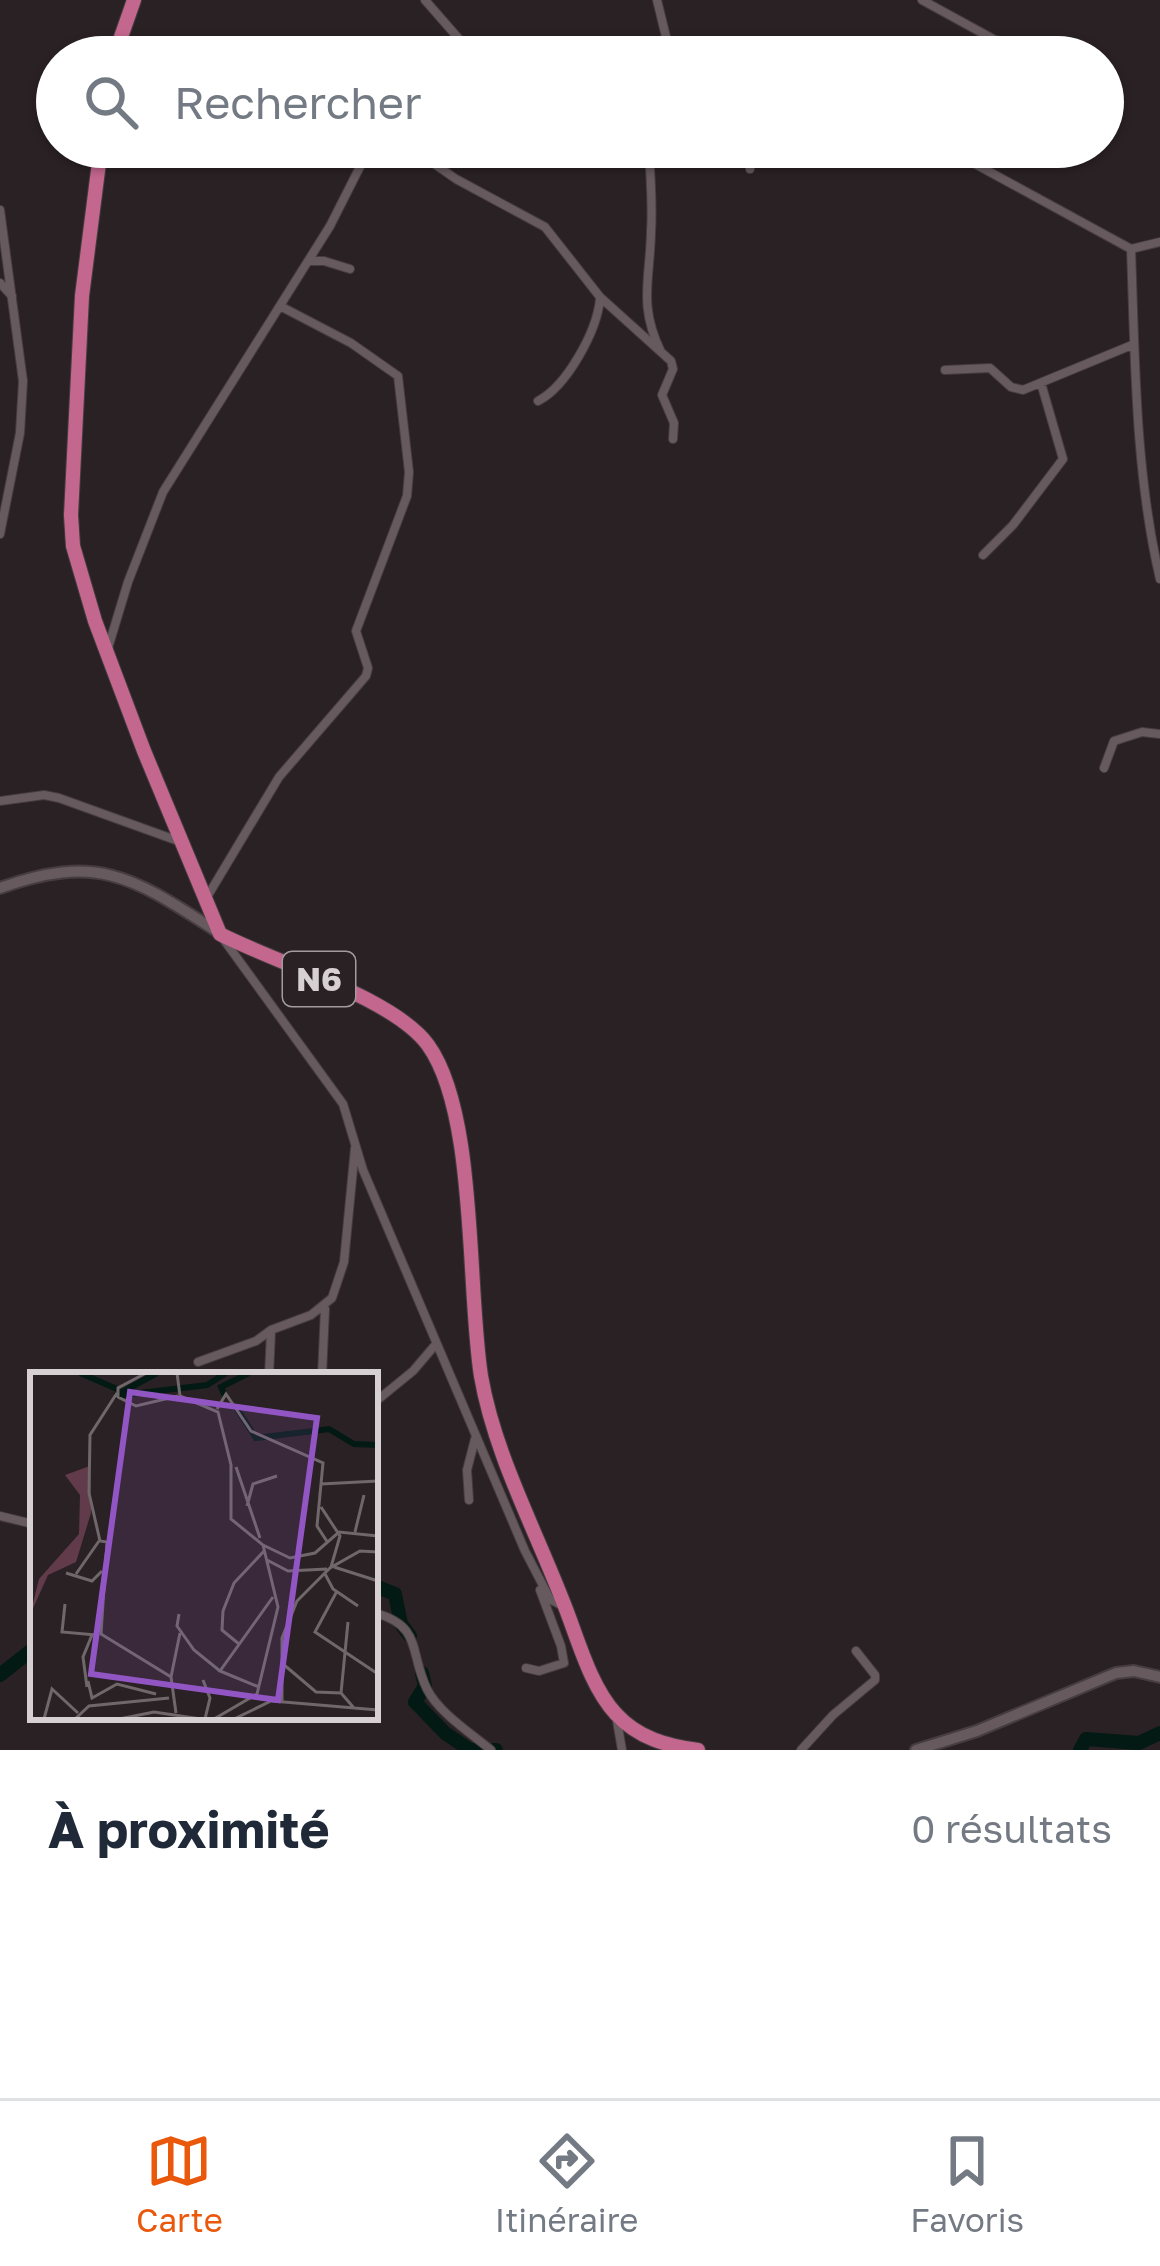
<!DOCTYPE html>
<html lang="fr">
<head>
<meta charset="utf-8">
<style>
	:root { --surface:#fff; --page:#f6f6f7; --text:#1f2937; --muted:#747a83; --line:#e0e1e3; --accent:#ea580c }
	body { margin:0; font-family:"Golos Text",sans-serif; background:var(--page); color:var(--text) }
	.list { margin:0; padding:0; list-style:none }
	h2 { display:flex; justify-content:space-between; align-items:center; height:156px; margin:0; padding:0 48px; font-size:51px }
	h2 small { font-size:39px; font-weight:400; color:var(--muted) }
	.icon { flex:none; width:66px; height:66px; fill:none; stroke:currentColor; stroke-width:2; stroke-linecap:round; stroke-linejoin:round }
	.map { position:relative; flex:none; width:1160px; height:1750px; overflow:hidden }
	.search { position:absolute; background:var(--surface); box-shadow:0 3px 9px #0004; left:36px; right:36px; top:36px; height:132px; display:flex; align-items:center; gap:30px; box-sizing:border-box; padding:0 42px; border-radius:66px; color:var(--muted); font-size:45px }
	.sheet { height:348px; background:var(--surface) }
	nav { display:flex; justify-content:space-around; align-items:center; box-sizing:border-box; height:168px; border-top:3px solid var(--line); background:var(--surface); font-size:33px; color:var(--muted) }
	nav a { display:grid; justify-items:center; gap:6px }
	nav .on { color:var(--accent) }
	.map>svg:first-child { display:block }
</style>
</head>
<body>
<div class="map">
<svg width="1160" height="1750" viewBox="0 0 1160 1750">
	<rect width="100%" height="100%" fill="#2a2124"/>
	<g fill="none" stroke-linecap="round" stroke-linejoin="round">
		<path stroke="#021a13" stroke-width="14" d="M 375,1586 L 395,1594 L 401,1624 L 410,1636
			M 422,1673 L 425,1686 L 415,1702 L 445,1733 L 470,1750 L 496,1750
			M 0,1675 L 33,1649
			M 1080,1750 L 1086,1739 L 1139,1743 L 1160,1733"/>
		<g stroke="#463d40" stroke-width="10">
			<path id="street" d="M 425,0 L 473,55
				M 657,0 L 668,45 L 711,57
				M 922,0 L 995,40 L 1035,49
				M 663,57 L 668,45
				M 410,147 L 456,179 L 545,227 L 600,297 L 671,361 L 673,369 L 662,395 L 674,423 L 673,439
				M 649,147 C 650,175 653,204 651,232 C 650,280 638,305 661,352
				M 749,147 L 750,169
				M 944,147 L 1131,249 C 1135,358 1135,472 1160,579
				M 877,148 L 877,147
				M 0,210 L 23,381 L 20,433 L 0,534
				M 1131,249 L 1160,242
				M 310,261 L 324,261 L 350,269
				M 0,283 L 12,296
				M 945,370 L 990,368 L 1011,387 L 1023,390 L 1132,345
				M 538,401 C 567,386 597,331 600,299
				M 983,555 L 1013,525 L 1063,459 L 1041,383
				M 108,648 L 128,582 L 163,492 L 330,226 L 370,147
				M 1104,768 L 1114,741 L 1142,732 L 1160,734
				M 0,801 L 44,795 L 59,798 L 181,842
				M 207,897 L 279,777 L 366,676 L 368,668 L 356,631 L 407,496 L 409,472 L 398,376 L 351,343 L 280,306
				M 224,940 L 343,1104 L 363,1170 L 525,1551 L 550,1599 L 566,1608
				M 198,1362 L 256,1341 L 271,1330 L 311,1315 L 332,1298 L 344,1262 L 355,1148
				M 269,1375 L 271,1332
				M 322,1375 L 325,1309
				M 375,1402 L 413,1371 L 436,1344
				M 469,1500 L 467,1470 L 475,1439
				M 0,1516 L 33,1524
				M 375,1613 C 423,1626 409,1653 427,1689 C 438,1712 472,1734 491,1750
				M 526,1668 L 539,1671 L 564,1663 L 561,1646 L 540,1590
				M 616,1715 L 622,1750
				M 801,1750 L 833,1715 L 875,1680 L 875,1675 L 856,1651"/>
		</g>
		<g stroke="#463d40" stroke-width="14">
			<path id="secondary" d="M 0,888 C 100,852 135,879 218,932
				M 916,1750 L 977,1731 L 1116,1673 L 1134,1671 L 1160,1677"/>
		</g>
		<g stroke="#463d40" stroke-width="16">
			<path id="highway" d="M 114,57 L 134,0
				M 101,147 L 82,296 L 71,515 L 73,546 L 95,621 L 144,751 L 220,934 C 276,963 394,998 428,1045 C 477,1113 467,1288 481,1376 C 494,1452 534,1527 562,1599 C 577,1635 589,1685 616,1714 C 638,1738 667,1746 698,1750"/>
		</g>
		<use href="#street" stroke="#665a5e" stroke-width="8"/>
		<use href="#secondary" stroke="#665a5e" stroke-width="10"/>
		<use href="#highway" stroke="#c4678e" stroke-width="14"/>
	</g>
	<g text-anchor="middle" stroke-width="12" stroke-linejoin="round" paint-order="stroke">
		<rect fill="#2a2124" stroke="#a29c9e" stroke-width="3" x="283" y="952" width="72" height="54" rx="9"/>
		<g font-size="33" font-weight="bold" fill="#d6d0d2">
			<text x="319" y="991">N6</text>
		</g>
	</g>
	<g transform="translate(30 1372)">
		<rect width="348" height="348" fill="#2a2124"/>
		<path d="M 60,94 L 61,141 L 46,190 L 18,203 L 0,243 L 9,207 L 49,162 L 50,123 L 35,103 Z" fill="#613b4a"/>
		<path fill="none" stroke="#021a13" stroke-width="6" d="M 50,1 L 87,17M 127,1 L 85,24 L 177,13 L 196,1M 195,24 L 191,15 L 219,1M 205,34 L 226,66 L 299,57 L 324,72 L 348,73"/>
		<path fill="none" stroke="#6f676a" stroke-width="3" d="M 116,1 L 88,16 L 88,25 L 106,34 L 148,24M 147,1 L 150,24 L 188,40 L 201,93 L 201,147 L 233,173 L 248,235 L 227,322 L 184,347M 87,21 L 60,63 L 59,121 L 70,169 L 77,170 L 71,262 L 141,305 L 146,341M 187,37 L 196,22 L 221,59 L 293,91 L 287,154 L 298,171M 206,95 L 230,166M 291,112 L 348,109M 217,134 L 223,112 L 247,104M 291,135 L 310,164 L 301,195M 325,160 L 334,123M 233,173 L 260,186 L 285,181 L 309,160 L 348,164M 237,188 L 258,199 L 297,197M 304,195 L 348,209M 294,200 L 303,217 L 328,234M 36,201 L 62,209 L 72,199M 46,202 L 69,169M 307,219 L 285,260 L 348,302M 35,232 L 32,260 L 66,263M 149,242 L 147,254 L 164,278 L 190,299M 318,250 L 311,321 L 324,336M 209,272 L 192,258 L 193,239 L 204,211 L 235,178M 253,292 L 286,320 L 311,321M 141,305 L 150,261M 173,308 L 180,326 L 175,347M 58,309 L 62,326 L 87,312 L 126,322M 57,315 L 53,285 L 62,263M 229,315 L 190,299 L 243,225M 242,329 L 348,338M 252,329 L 252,266 L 267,229 L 300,196 L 330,179 L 348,180M 14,347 L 22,317 L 48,341M 45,347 L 59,334 L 139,326M 89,347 L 124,340 L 171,347M 204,347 L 241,329"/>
		<path fill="#9255c4" fill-opacity="0.15" stroke="#9255c4" stroke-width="6" d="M 100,20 L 287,46 L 248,328 L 61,302 Z"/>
		<rect width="348" height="348" fill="none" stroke="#d6d0d2" stroke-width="6"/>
	</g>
</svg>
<div class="search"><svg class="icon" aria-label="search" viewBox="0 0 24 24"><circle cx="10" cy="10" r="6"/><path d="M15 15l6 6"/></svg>Rechercher</div>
</div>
<section class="sheet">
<h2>À proximité<small>0 résultats</small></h2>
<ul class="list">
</ul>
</section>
<nav>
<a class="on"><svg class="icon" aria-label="map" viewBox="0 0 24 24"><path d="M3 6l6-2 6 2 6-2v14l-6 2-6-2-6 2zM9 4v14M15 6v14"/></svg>Carte</a>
<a><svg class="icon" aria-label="directions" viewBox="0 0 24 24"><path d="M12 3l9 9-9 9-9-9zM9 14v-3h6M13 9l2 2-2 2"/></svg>Itinéraire</a>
<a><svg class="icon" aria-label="saved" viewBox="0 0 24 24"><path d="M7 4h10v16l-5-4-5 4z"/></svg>Favoris</a>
</nav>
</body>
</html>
